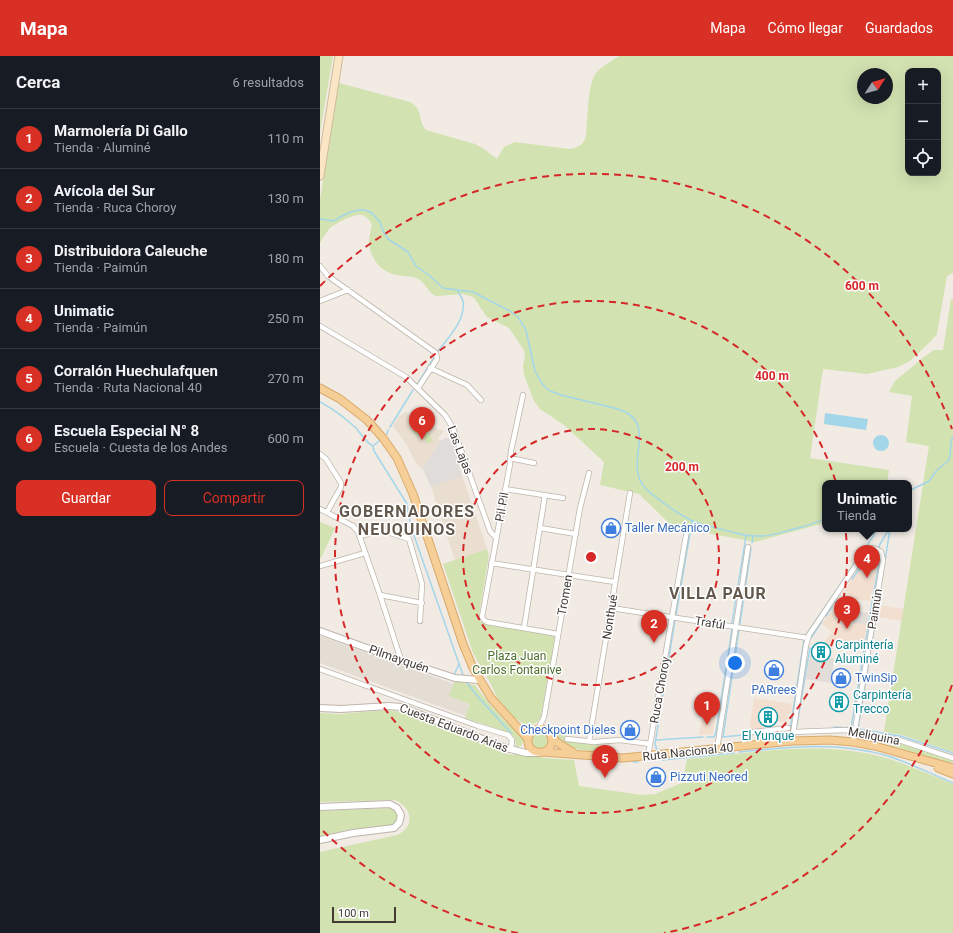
<!DOCTYPE html>
<html lang="es">
<head>
<meta charset="utf-8">
<style>
	:root { --surface:#171b24; --page:#242831; --text:#f1f3f6; --muted:#9ea1a6; --line:#363941; --accent:#d93025 }
	body { margin:0; font-family:Roboto,sans-serif; background:var(--page); color:var(--text) }
	.controls { position:absolute; right:12px; top:12px; display:grid; overflow:hidden; border-radius:8px; box-shadow:0 4px 16px #0002 }
	.controls button { width:36px; height:36px; display:grid; place-items:center; padding:0; border:0; border-bottom:1px solid var(--line); background:var(--surface); color:var(--text); font:20px sans-serif }
	.compass { position:absolute; left:537px; top:12px; width:36px; height:36px; border-radius:50%; background:var(--surface); box-shadow:0 4px 16px #0002; rotate:54deg }
	.scale { position:absolute; left:12px; bottom:10px; width:64px; box-sizing:border-box; padding-left:4px; border:2px solid #423b35; border-top:0; font-size:11px; line-height:14px; white-space:nowrap; color:#423b35; -webkit-text-stroke:3px #fff; paint-order:stroke }
	.you { position:absolute; left:415px; top:607px; width:14px; height:14px; margin:-10px; border:3px solid #fff; border-radius:50%; background:#1a73e8; box-shadow:0 0 0 6px #1a73e833 }
	.badge { display:grid; place-items:center; width:26px; height:26px; border-radius:50%; background:var(--accent); color:#fff; font-size:13px; font-weight:700 }
	.pin { position:absolute; translate:-50% -33px; filter:drop-shadow(0 1px 2px #0008) }
	.pin::after { content:''; position:absolute; top:21px; width:14px; height:12px; background:inherit; clip-path:polygon(0 0,100% 0,50% 100%) }
	.popup { position:absolute; left:502px; top:424px; width:90px; height:52px; box-sizing:border-box; display:grid; place-content:center; border-radius:8px; background:var(--surface); filter:drop-shadow(0 1px 3px #0005); font-size:13px; white-space:nowrap; color:var(--muted) }
	.popup b { font-size:15px; color:var(--text) }
	.popup::after { content:''; position:absolute; left:50%; top:100%; margin-left:-8px; border:8px solid transparent; border-top-color:var(--surface) }
	.list { margin:0; padding:0; list-style:none }
	h2 { display:flex; justify-content:space-between; align-items:center; height:52px; margin:0; padding:0 16px; font-size:17px }
	h2 small { font-size:13px; font-weight:400; color:var(--muted) }
	.list li { display:grid; grid-template-columns:26px 1fr auto; gap:12px; align-items:center; box-sizing:border-box; height:60px; padding:0 16px; border-top:1px solid var(--line) }
	.list b { display:block; font-size:15px; white-space:nowrap }
	.list p { margin:0; font-size:13px; white-space:nowrap; color:var(--muted) }
	.list em { font-size:13px; font-style:normal; color:var(--muted) }
	.actions { display:flex; gap:8px; padding:12px 16px }
	.actions a { flex:1; padding:9px 0; border:1px solid var(--accent); border-radius:8px; text-align:center; font-size:14px; color:var(--accent) }
	.actions .main { background:var(--accent); color:#fff }
	.icon { flex:none; width:22px; height:22px; fill:none; stroke:currentColor; stroke-width:2; stroke-linecap:round; stroke-linejoin:round }
	.map { position:relative; flex:none; width:633px; height:877px; overflow:hidden }
	header { display:flex; align-items:center; gap:24px; box-sizing:border-box; height:56px; padding:0 20px; background:var(--accent); color:#fff }
	header strong { font-size:19px }
	nav { display:flex; gap:22px; margin-inline-start:auto; font-size:14px }
	main { display:flex }
	aside { flex:1; background:var(--surface) }
	.map>svg:first-child { display:block }
</style>
</head>
<body>
<header>
<strong>Mapa</strong>
<nav><a>Mapa</a><a>Cómo llegar</a><a>Guardados</a></nav>
</header>
<main>
<aside>
<h2>Cerca<small>6 resultados</small></h2>
<ul class="list">
<li><span class="badge">1</span><div><b>Marmolería Di Gallo</b><p>Tienda · Aluminé</p></div><em>110 m</em></li>
<li><span class="badge">2</span><div><b>Avícola del Sur</b><p>Tienda · Ruca Choroy</p></div><em>130 m</em></li>
<li><span class="badge">3</span><div><b>Distribuidora Caleuche</b><p>Tienda · Paimún</p></div><em>180 m</em></li>
<li><span class="badge">4</span><div><b>Unimatic</b><p>Tienda · Paimún</p></div><em>250 m</em></li>
<li><span class="badge">5</span><div><b>Corralón Huechulafquen</b><p>Tienda · Ruta Nacional 40</p></div><em>270 m</em></li>
<li><span class="badge">6</span><div><b>Escuela Especial N° 8</b><p>Escuela · Cuesta de los Andes</p></div><em>600 m</em></li>
</ul>
<div class="actions"><a class="main">Guardar</a><a>Compartir</a></div>
</aside>
<div class="map">
<svg width="633" height="877" viewBox="0 0 633 877">
	<rect width="100%" height="100%" fill="#f1ebe4"/>
	<path fill="#e4ddd3" d="M 0,580 L 134,628 L 130,640 L 150,648 L 146,660 L 0,607 Z"/>
	<path fill="#f2dfd0" d="M 547,502 L 558,506 L 551,545 L 536,543 L 524,535 Z
		M 559,549 L 584,553 L 582,565 L 557,561 Z
		M 510,556 L 527,566 L 547,569 L 543,594 L 503,588 L 512,576 L 502,568 Z
		M 434,642 L 472,648 L 471,657 L 468,657 L 467,667 L 455,665 L 454,671 L 452,672 L 452,668 L 443,667 L 442,673 L 429,674 Z
		M 384,647 L 397,649 L 393,678 L 379,679 Z"/>
	<path fill="#e3ddd9" d="M 532,555 L 549,557 L 547,569 L 527,566 Z
		M 490,599 L 514,602 L 511,627 L 486,623 Z"/>
	<path fill="#e9decf" d="M 86,356 L 96,365 L 124,375 L 118,382 L 120,385 L 103,413 L 96,407 L 86,388 L 73,370 L 79,360 Z
		M 138,407 L 167,493 L 135,504 L 108,421 Z"/>
	<path fill="#d2e2b0" fill-rule="evenodd" d="M 0,0 L 13,0 L 0,76 Z
		M 299,0 L 633,0 L 633,217 L 627,220 L 617,278 L 611,285 L 590,305 L 578,311 L 547,318 L 503,313 L 490,402 L 569,414 L 567,427 L 505,427 L 505,466 L 501,468 L 435,486 L 355,471 L 350,468 L 319,438 L 280,429 L 284,406 L 244,369 L 220,353 L 214,345 L 204,319 L 203,311 L 205,300 L 204,294 L 189,272 L 167,261 L 154,242 L 150,240 L 143,238 L 116,240 C 108,237 106,227 98,223 C 91,219 84,221 77,219 C 60,216 50,202 49,186 C 49,180 51,174 52,168 C 49,164 46,160 42,159 C 35,157 14,168 9,173 C 6,177 3,182 0,187 L 0,144 L 19,27 L 90,46 C 104,54 97,64 106,74 L 155,88 L 164,93 L 177,103 L 184,91 L 195,86 L 249,93 C 258,92 265,88 266,79 C 268,64 267,29 276,17 C 282,10 292,5 299,0 ZM 588,15 L 618,15 L 618,117 L 588,117 ZM 543,18 L 567,18 L 567,42 L 543,42 Z
		M 631,243 L 633,243 L 633,696 L 582,679 L 564,676 L 609,390 L 586,386 L 592,340 L 569,336 L 575,325 L 605,300 L 614,294 L 623,294 Z
		M 94,365 L 97,370 L 101,368 L 104,374 L 107,373 L 113,385 L 107,388 L 102,377 L 96,380 L 90,368 Z
		M 0,466 L 15,472 L 1,502 L 0,502 Z
		M 167,493 L 169,500 L 159,559 L 160,565 L 164,567 L 233,580 L 235,581 L 221,660 L 220,663 L 216,667 L 208,669 L 204,668 L 195,662 L 177,642 L 173,632 L 153,597 L 123,508 Z
		M 135,625 L 155,629 L 167,645 L 185,665 L 197,674 L 204,684 L 202,689 L 196,692 L 195,682 L 190,677 L 145,662 L 150,648 L 129,640 Z
		M 67,654 L 88,657 L 187,698 L 194,699 L 195,695 L 225,702 L 254,704 L 259,730 L 322,739 L 335,738 L 362,727 L 367,703 C 432,697 498,684 562,701 C 586,707 609,719 633,728 L 633,877 L 0,877 L 0,796 L 77,779 C 96,771 92,751 75,744 L 0,746 L 0,657 L 21,658 Z
		M 230,674 L 245,677 L 244,684 L 246,686 C 256,684 268,689 279,687 L 279,695 L 277,696 C 251,693 248,692 230,674 Z
		M211 685a9 9 0 1 1 18 0a9 9 0 1 1-18 0Z
		M 543,679 L 580,686 L 633,705 L 633,708 L 543,681 Z
		M 69,752 C 76,753 78,758 78,764 L 73,769 L 68,771 L 28,774 L 0,780 L 0,755 Z"/>
	<path fill="#dfdcd9" d="M 126,382 L 131,383 L 134,387 L 140,403 L 138,407 L 142,420 L 111,431 L 103,413 L 120,385 Z"/>
	<path fill="#a4d6ea" d="M 505,357 L 548,363 L 546,374 L 504,368 Z
		M553 387a8 8 0 1 1 16 0a8 8 0 1 1-16 0Z"/>
	<g fill="none" stroke-linecap="round" stroke-linejoin="round">
		<path stroke="#a4d6ea" stroke-width="1.5" d="M 0,163 L 13,165 L 28,157 L 38,154 L 45,154 L 52,157 L 60,166 L 64,177 L 68,183 L 88,196 L 96,210 L 110,220 L 123,232 L 153,236 L 190,255 L 198,261 L 206,274 L 215,315 L 221,326 L 225,331 L 230,335 L 241,339 L 298,353 C 341,367 302,406 325,432 C 333,440 362,461 373,465 C 379,468 386,469 393,471 C 409,475 425,481 441,480 C 452,480 463,476 474,473 C 485,470 496,468 505,462
			M 118,295 C 128,282 146,264 143,245 C 142,241 139,238 137,234
			M 98,327 L 115,300
			M 0,346 C 13,353 25,362 36,372 C 41,378 46,387 53,390 L 54,395 L 87,448
			M 70,371 L 93,334
			M 67,378 L 68,374
			M 53,390 L 60,384
			M 589,435 L 609,425 L 617,414 L 628,405 L 630,400 L 631,385 L 633,381
			M 87,450 L 92,474 L 143,619
			M 432,487 L 433,480
			M 559,492 L 560,488 L 569,473
			M 565,505 L 570,473
			M 532,523 L 549,499
			M 515,547 L 517,544
			M 356,559 L 372,465
			M 506,560 L 512,551
			M 412,567 L 426,480
			M 420,568 L 431,492
			M 486,579 L 558,473
			M 491,582 L 502,565
			M 134,619 L 139,608
			M 147,627 L 159,642 L 191,677
			M 514,671 L 533,672
			M 531,672 L 560,500
			M 538,673 L 556,560
			M 538,673 L 580,680 L 633,697
			M 470,674 L 484,584
			M 476,674 L 490,592
			M 387,681 L 394,681 L 396,676 L 412,573
			M 402,681 L 423,679
			M 403,681 L 419,574
			M 336,684 L 383,681
			M 337,694 L 335,688 L 355,564
			M 419,696 C 469,691 518,685 568,700 C 590,707 611,718 633,727
			M 342,704 L 414,697
			M 277,706 L 295,708
			M 313,706 L 318,706"/>
		<g stroke="#beb5ab" stroke-width="6">
			<path id="minor" d="M 0,210 L 8,220 L 116,297 L 117,303 L 98,332
				M 0,245 L 28,234
				M 0,270 L 86,321 L 125,359 L 133,372 L 170,475 L 176,482
				M 110,312 L 147,329 L 161,344
				M 203,339 L 191,395 L 190,408 L 162,561 L 164,564 L 167,566 L 238,578
				M 0,398 L 6,403 L 21,427 L 21,431 L 7,456
				M 190,402 L 214,407
				M 185,433 L 243,442
				M 0,453 L 33,470 L 38,476 L 60,539 L 81,604
				M 220,472 L 256,478
				M 40,480 L 61,474 L 89,483 L 102,528 L 100,565
				M 171,507 L 295,526
				M 0,510 L 45,497
				M 60,539 L 102,547
				M 291,552 L 488,582
				M 204,572 L 225,439
				M 0,613 L 158,670 L 188,679 L 192,684 L 191,694
				M 218,673 L 224,661 L 260,452 L 269,417
				M 473,676 L 525,674 L 579,684 L 633,702
				M 247,683 L 274,686 L 300,684 L 330,688
				M 269,685 L 310,437
				M 472,685 L 486,589 L 489,579 L 545,496 C 550,491 555,491 561,496 L 563,504 L 533,686
				M 424,690 L 425,680 L 426,677 L 468,672
				M 397,693 L 428,491
				M 328,700 L 367,474"/>
		</g>
		<g stroke="#beb5ab" stroke-width="8">
			<path id="tertiary" d="M 0,575 L 77,603 L 135,622 L 159,624
				M 0,652 L 21,653 L 69,650 L 81,651 L 183,691 L 206,697 L 219,697
				M 0,751 L 70,748 L 77,752 L 81,759 L 79,767 L 74,772 L 33,777 L 0,784"/>
		</g>
		<g stroke="#d0bb9a" stroke-width="9">
			<path id="secondary" d="M 0,120 L 19,0"/>
		</g>
		<g stroke="#d9aa6a" stroke-width="9">
			<path id="primary" d="M 0,332 L 20,343 L 47,364 L 63,382 L 77,402 L 93,438 L 143,588 L 153,612 L 171,642 L 208,683
				M 231,680 C 237,700 207,702 208,684 C 208,679 211,676 215,674 C 226,669 231,680 237,686 C 242,690 248,693 253,696
				M 223,696 L 303,702 L 472,685 L 510,684 L 533,686 L 555,690 L 633,712
				M 618,712 L 633,718"/>
		</g>
		<use href="#minor" stroke="#fff" stroke-width="4.5"/>
		<use href="#tertiary" stroke="#fff" stroke-width="6"/>
		<use href="#secondary" stroke="#fae6c5" stroke-width="7"/>
		<use href="#primary" stroke="#f6cf98" stroke-width="7"/>
	</g>
	<g fill="none" stroke="#d62828" stroke-width="2" stroke-dasharray="7 5">
		<circle cx="271" cy="501" r="128"/>
		<circle cx="271" cy="501" r="256"/>
		<path d="M632 629A383 383 0 0 1 344 877M198 877A383 383 0 0 1 0 772M0 230A383 383 0 0 1 632 373"/>
	</g>
	<defs>
		<g id="shop-ring" transform="scale(1)"><circle r="9.5" fill="#fff" stroke="#3f7fe0" stroke-width="1.5"/><path d="M-5-2.5h2.3a2.7 3.5 0 0 1 5.4 0H5L5.5 6h-11ZM-1.5-2.5h3a1.5 2.3 0 0 0-3 0Z" fill="#3f7fe0"/></g>
		<g id="building-ring" transform="scale(1)"><circle r="9.5" fill="#fff" stroke="#0f9aa8" stroke-width="1.5"/><path d="M-4-6H4V6H1V3H-1V6H-4ZM-2.5-4.3h1.7v1.8h-1.7ZM.8-4.3h1.7v1.8H.8ZM-2.5-1h1.7V.8h-1.7ZM.8-1h1.7V.8H.8Z" fill="#0f9aa8"/></g>
	</defs>
	<g fill-rule="evenodd">
		<use href="#shop-ring" x="291" y="472"/>
		<use href="#building-ring" x="501" y="596"/>
		<use href="#shop-ring" x="454" y="614"/>
		<use href="#shop-ring" x="521" y="622"/>
		<use href="#building-ring" x="519" y="646"/>
		<use href="#building-ring" x="448" y="661"/>
		<use href="#shop-ring" x="310" y="674"/>
		<use href="#shop-ring" x="336" y="721"/>
	</g>
	<g text-anchor="middle" stroke-width="3" stroke-linejoin="round" paint-order="stroke">
		<g font-size="12" fill="#423b35" stroke="#fff">
			<text transform="translate(140 394) rotate(69)" y="4">Las Lajas</text>
			<text transform="translate(182 451) rotate(-80)" y="4">Pil Pil</text>
			<text transform="translate(245 539) rotate(-80)" y="4">Tromen</text>
			<text transform="translate(555 553) rotate(-81)" y="4">Paimún</text>
			<text transform="translate(290 561) rotate(-81)" y="4">Nonthué</text>
			<text transform="translate(390 567) rotate(9)" y="4">Trafúl</text>
			<text transform="translate(79 603) rotate(19)" y="4">Pilmayquén</text>
			<text transform="translate(340 634) rotate(-80)" y="4">Ruca Choroy</text>
			<text transform="translate(134 672) rotate(21)" y="4">Cuesta Eduardo Arias</text>
			<text transform="translate(554 680) rotate(11)" y="4">Meliquina</text>
			<text transform="translate(368 696) rotate(-6)" y="4">Ruta Nacional 40</text>
		</g>
		<g font-size="12" fill="#366cbe" stroke="#fff" text-anchor="start">
			<text x="305" y="476">Taller Mecánico</text>
			<text x="535" y="626">TwinSip</text>
			<text x="454" y="638" text-anchor="middle">PARrees</text>
			<text x="296" y="678" text-anchor="end">Checkpoint Dieles</text>
			<text x="350" y="725">Pizzuti Neored</text>
		</g>
		<g font-size="12" fill="#0d838f" stroke="#fff" text-anchor="start">
			<text x="515" y="593">Carpintería<tspan x="515" dy="14">Aluminé</tspan></text>
			<text x="533" y="643">Carpintería<tspan x="533" dy="14">Trecco</tspan></text>
			<text x="448" y="684" text-anchor="middle">El Yunque</text>
		</g>
		<g font-size="12" fill="#4e6f2d" stroke="#fff">
			<text x="197" y="604">Plaza Juan<tspan x="197" dy="14">Carlos Fontanive</tspan></text>
		</g>
		<g font-size="16" font-weight="bold" letter-spacing="1" fill="#64584d" stroke="#fff">
			<text x="87" y="461">GOBERNADORES<tspan x="87" dy="18">NEUQUINOS</tspan></text>
			<text x="398" y="543">VILLA PAUR</text>
		</g>
	</g>
	<circle cx="271" cy="501" r="6" fill="#d62828" stroke="#fff" stroke-width="2"/>
	<g font-size="12" text-anchor="middle" font-weight="bold" fill="#d62828" stroke="#fff" stroke-width="3" stroke-linejoin="round" paint-order="stroke">
		<text x="542" y="234">600 m</text>
		<text x="452" y="324">400 m</text>
		<text x="362" y="415">200 m</text>
	</g>
</svg>
<div class="controls">
<button>+</button>
<button>−</button>
<button><svg class="icon" aria-label="locate" viewBox="0 0 24 24"><circle cx="12" cy="12" r="6"/><path d="M12 2v4M12 18v4M2 12h4M18 12h4"/></svg></button>
</div>
<svg class="compass" viewBox="-18 -18 36 36"><path d="M0-13l5 13h-10z" fill="#e53935"/><path d="M0 13l5-13h-10z" fill="#9ea1a6"/></svg>
<div class="scale">100 m</div>
<div class="you"></div>
<div class="pin badge" style="left:387px;top:669px">1</div>
<div class="pin badge" style="left:334px;top:587px">2</div>
<div class="pin badge" style="left:527px;top:573px">3</div>
<div class="pin badge" style="left:547px;top:522px">4</div>
<div class="popup"><b>Unimatic</b>Tienda</div>
<div class="pin badge" style="left:285px;top:722px">5</div>
<div class="pin badge" style="left:102px;top:384px">6</div>
</div>
</main>
</body>
</html>
